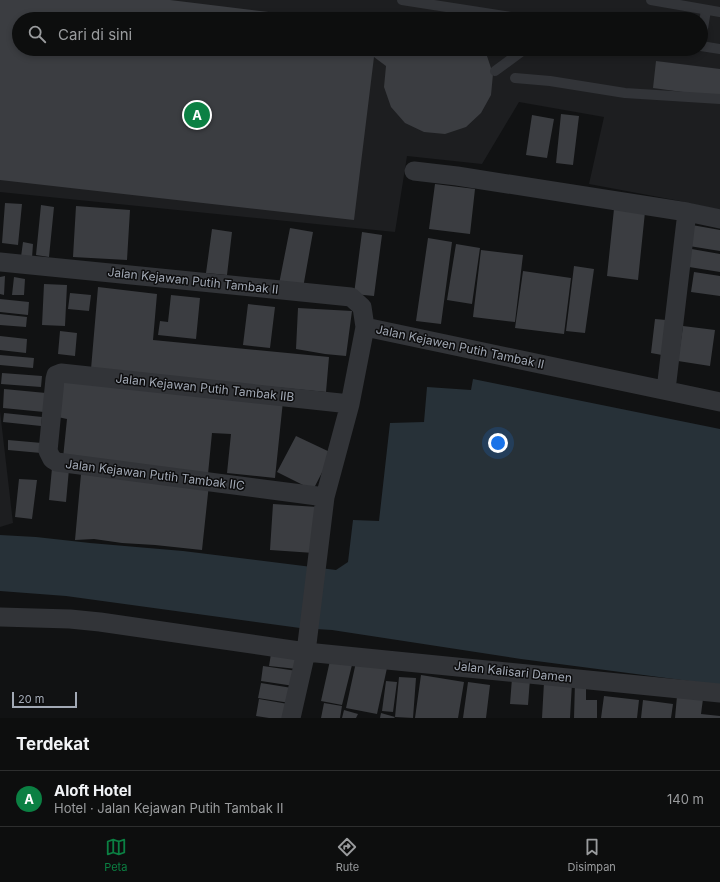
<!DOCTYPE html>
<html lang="id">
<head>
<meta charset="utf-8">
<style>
	:root { --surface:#0d0e0e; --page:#161717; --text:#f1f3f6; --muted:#9a9c9e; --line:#2d2e2e; --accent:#0b8043 }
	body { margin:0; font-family:Inter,sans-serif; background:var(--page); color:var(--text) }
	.scale { position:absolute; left:12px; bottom:10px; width:65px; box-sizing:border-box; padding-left:4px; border:2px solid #a2a9b5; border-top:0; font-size:11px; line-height:14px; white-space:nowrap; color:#a2a9b5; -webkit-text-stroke:3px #0d0d0e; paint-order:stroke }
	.you { position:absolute; left:498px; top:443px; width:14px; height:14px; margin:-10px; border:3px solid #fff; border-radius:50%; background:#1a73e8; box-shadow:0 0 0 6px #1a73e833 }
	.badge { display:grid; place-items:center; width:26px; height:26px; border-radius:50%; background:var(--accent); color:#fff; font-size:13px; font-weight:700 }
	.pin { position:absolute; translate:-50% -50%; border:2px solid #fff; box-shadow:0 1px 4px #0006 }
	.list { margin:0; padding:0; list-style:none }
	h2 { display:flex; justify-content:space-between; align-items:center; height:52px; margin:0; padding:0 16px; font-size:17px }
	h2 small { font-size:13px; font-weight:400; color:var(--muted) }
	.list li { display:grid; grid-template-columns:26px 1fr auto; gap:12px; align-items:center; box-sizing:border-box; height:56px; padding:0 16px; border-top:1px solid var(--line) }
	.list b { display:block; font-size:15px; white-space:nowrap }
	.list p { margin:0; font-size:13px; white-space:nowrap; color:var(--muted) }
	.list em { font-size:13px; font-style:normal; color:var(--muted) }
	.icon { flex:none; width:22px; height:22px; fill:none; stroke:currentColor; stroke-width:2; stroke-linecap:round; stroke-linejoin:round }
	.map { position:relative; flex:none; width:720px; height:718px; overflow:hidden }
	.search { position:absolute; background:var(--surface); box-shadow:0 2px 6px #0003; left:12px; right:12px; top:12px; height:44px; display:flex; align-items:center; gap:10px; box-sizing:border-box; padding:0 14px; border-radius:22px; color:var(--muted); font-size:15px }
	.sheet { height:108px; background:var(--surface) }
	nav { display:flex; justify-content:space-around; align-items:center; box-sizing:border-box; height:56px; border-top:1px solid var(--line); background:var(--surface); font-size:11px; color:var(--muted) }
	nav a { display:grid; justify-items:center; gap:2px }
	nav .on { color:var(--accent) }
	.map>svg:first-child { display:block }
</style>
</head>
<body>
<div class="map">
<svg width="720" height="718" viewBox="0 0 720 718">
	<rect width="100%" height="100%" fill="#111213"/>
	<path fill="#1d1e20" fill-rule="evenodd" d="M 0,0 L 720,0 L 720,210 L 680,201 L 589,184 L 604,117 L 519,102 L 482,164 L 407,156 L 395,232 L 0,192 ZM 19,19 L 701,19 L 701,49 L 19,49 Z
		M 0,411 L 13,523 L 0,527 Z"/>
	<path fill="#273138" d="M 473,379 L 720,429 L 720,685 L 521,659 L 332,630 L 300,628 L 66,596 L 0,591 L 0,535 L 36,537 L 90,543 L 183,551 L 336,570 L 348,562 L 353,520 L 379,521 L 390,423 L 424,422 L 427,387 L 471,390 Z"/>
	<path fill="#3b3d41" d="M 0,0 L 170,0 L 318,18 L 317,19 L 19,19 L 19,49 L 482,49 L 486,53 L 493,74 L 491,95 L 481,113 L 466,127 L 445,134 L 424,132 L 405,123 L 391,107 L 384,87 L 386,66 L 374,57 L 354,220 L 0,180 Z
		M 656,61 L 720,69 L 720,97 L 653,88 Z
		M 561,114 L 579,116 L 573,165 L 556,163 Z
		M 532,115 L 554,119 L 547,158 L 526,155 Z
		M 435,184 L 475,189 L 470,234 L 429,229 Z
		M 5,203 L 22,204 L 18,245 L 2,243 Z
		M 41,205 L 54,207 L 49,257 L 36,255 Z
		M 76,206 L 130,210 L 127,260 L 73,257 Z
		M 614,209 L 645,212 L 638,280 L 607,276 Z
		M 692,225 L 720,230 L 720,251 L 689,246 Z
		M 290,228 L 313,232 L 303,288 L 279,284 Z
		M 212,229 L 232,232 L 227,275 L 206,273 Z
		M 362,232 L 382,235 L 374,296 L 354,294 Z
		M 428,238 L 452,242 L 441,324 L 416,321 Z
		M 23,242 L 33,244 L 32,258 L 21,257 Z
		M 456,244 L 480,248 L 472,304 L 447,300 Z
		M 686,248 L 720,254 L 720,272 L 683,266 Z
		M 481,250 L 523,255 L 515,322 L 473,317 Z
		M 574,266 L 594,269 L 585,333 L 566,331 Z
		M 523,271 L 571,278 L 564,334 L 515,328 Z
		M 694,272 L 720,276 L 720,296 L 691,292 Z
		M 5,276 L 4,295 L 0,294 L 0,277 Z
		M 14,277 L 25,279 L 24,295 L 12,295 Z
		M 44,284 L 67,285 L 65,326 L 42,325 Z
		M 98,287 L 157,294 L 153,340 L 329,357 L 326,392 L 91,369 Z
		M 70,293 L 91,295 L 89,311 L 68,309 Z
		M 171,295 L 200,298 L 196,339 L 158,335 L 160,321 L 168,322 Z
		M 0,299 L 29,302 L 28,315 L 0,312 Z
		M 248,304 L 275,307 L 270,348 L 243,345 Z
		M 298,308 L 352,311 L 346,356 L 325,354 L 296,349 Z
		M 0,314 L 27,317 L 26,327 L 0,325 Z
		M 655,319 L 666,320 L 662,355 L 651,353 Z
		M 683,326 L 715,330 L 710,366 L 678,361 Z
		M 60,331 L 77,333 L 75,356 L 58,354 Z
		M 0,336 L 27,339 L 26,353 L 0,350 Z
		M 0,355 L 34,358 L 33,368 L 0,365 Z
		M 2,373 L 42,376 L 41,387 L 1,384 Z
		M 57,379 L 283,401 L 275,478 L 227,473 L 231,434 L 212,433 L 208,474 L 63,458 L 67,419 L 53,416 Z
		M 4,389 L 46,393 L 44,412 L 3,408 Z
		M 4,413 L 42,417 L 41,426 L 3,422 Z
		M 296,436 L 332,453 L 313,490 L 277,472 Z
		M 8,440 L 42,443 L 41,453 L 8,450 Z
		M 52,468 L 69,469 L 66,502 L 49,500 Z
		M 81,474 L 209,484 L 202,550 L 155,545 L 122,543 L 94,539 L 75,540 Z
		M 19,479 L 37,480 L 32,519 L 15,517 Z
		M 273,504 L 317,507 L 314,553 L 270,550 Z
		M 271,654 L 298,657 L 297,669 L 269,666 Z
		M 331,656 L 353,661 L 342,705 L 321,701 Z
		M 356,662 L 387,668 L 377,714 L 346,708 Z
		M 263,666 L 297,671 L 294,686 L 261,681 Z
		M 421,675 L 464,682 L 458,718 L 415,718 Z
		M 399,677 L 416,678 L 413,718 L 395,717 Z
		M 512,678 L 530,679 L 528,705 L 510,704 Z
		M 386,681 L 397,682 L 393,712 L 382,711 Z
		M 468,682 L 490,685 L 486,718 L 463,718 Z
		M 544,682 L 572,683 L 570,718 L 542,718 Z
		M 575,682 L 586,683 L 586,700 L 597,700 L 597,718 L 574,718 Z
		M 261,683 L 292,688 L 290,703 L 258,698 Z
		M 604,696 L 639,700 L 637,718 L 601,718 Z
		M 677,696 L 703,699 L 701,714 L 720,716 L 720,718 L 675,718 Z
		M 259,699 L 288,704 L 285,718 L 269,718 L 256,716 Z
		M 643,700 L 673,704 L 671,718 L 641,718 Z
		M 324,703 L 342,706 L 340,718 L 321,718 Z
		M 344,710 L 358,714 L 356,718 L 342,718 Z
		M 381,713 L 395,717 L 394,718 L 380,718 Z"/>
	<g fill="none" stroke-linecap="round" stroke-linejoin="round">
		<path stroke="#323438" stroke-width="10" d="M 402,0 L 524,19
			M 651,0 L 720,12
			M 701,41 L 706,10
			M 701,46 L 720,49
			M 495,71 L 525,49
			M 515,78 L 550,81 L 625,93 L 720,99"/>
		<path stroke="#323438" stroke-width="19" d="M 414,171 L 457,176 L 687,212 L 720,219
			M 0,262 L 351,297 L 362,307 L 365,327
			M 666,390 L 687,212
			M 325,497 L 57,462 L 52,459 L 48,451 L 55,379 L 56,375 L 61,373 L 350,404
			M 0,617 L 70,619 L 100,622 L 306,652 L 720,693
			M 291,718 L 306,652 L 325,497 L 350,404 L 365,327 L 720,402"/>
	</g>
	<g text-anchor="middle" stroke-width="3" stroke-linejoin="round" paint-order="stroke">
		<g font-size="12" fill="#a2a9b5" stroke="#0d0d0e">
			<text transform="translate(193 281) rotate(6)" y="4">Jalan Kejawan Putih Tambak II</text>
			<text transform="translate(460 347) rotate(12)" y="4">Jalan Kejawen Putih Tambak II</text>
			<text transform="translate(205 388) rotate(6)" y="4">Jalan Kejawan Putih Tambak IIB</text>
			<text transform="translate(155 475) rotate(7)" y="4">Jalan Kejawan Putih Tambak IIC</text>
			<text transform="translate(513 672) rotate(6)" y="4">Jalan Kalisari Damen</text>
		</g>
	</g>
</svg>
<div class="scale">20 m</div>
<div class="you"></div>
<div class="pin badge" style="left:197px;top:115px">A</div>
<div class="search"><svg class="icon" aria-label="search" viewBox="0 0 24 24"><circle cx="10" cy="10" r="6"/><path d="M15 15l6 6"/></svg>Cari di sini</div>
</div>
<section class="sheet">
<h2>Terdekat<small></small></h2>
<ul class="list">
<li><span class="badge">A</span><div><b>Aloft Hotel</b><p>Hotel · Jalan Kejawan Putih Tambak II</p></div><em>140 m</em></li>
</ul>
</section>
<nav>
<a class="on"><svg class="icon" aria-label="map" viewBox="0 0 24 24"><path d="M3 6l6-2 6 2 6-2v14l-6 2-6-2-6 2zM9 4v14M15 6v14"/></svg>Peta</a>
<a><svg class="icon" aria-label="directions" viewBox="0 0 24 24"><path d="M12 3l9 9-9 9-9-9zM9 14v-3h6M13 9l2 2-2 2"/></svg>Rute</a>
<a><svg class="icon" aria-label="saved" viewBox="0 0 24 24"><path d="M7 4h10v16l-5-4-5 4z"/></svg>Disimpan</a>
</nav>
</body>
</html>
